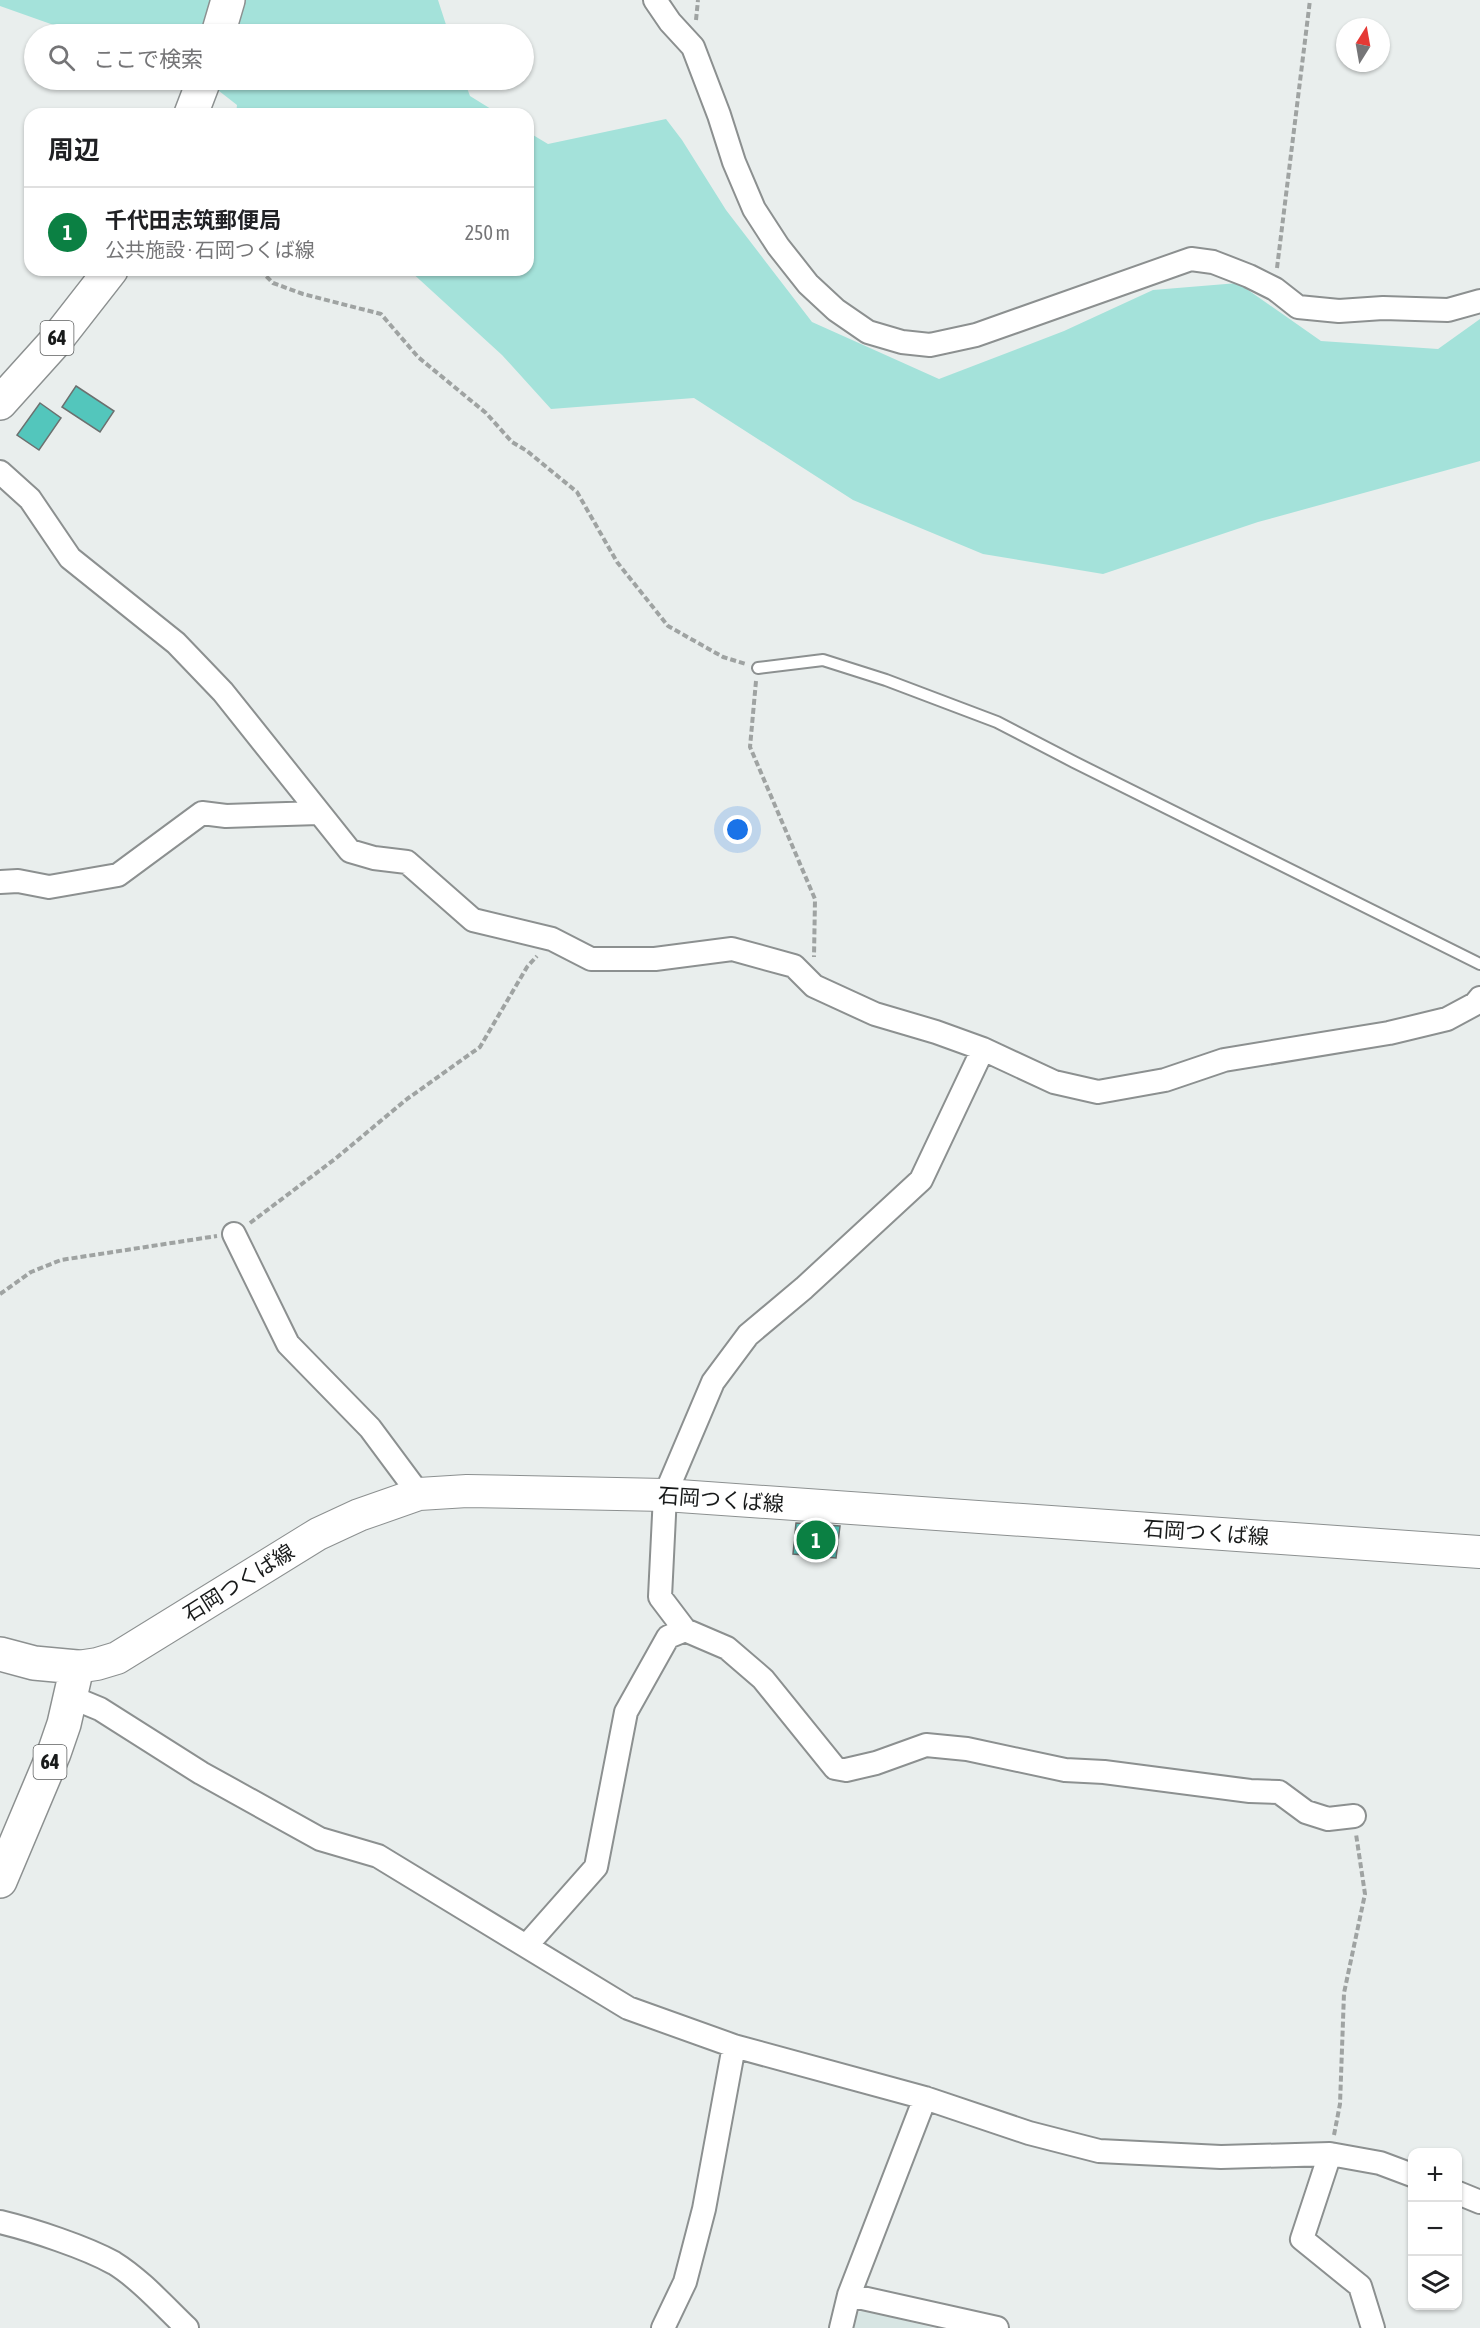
<!DOCTYPE html>
<html lang="ja">
<head>
<meta charset="utf-8">
<style>
	:root { --surface:#fff; --page:#f2f2f2; --text:#202124; --muted:#757577; --line:#e0e0e0; --accent:#0b8043 }
	body { margin:0; font-family:"Asap Condensed","Noto Sans JP",sans-serif; background:var(--page); color:var(--text) }
	.controls { position:absolute; right:18px; bottom:18px; display:grid; overflow:hidden; border-radius:12px; box-shadow:0 2px 4px #0004 }
	.controls button { width:54px; height:54px; display:grid; place-items:center; padding:0; border:0; border-bottom:2px solid var(--line); background:var(--surface); color:var(--text); font:30px sans-serif }
	.compass { position:absolute; left:1336px; top:18px; width:54px; height:54px; border-radius:50%; background:var(--surface); box-shadow:0 2px 4px #0004; rotate:11deg }
	.you { position:absolute; left:738px; top:830px; width:21px; height:21px; margin:-15px; border:4px solid #fff; border-radius:50%; background:#1a73e8; box-shadow:0 0 0 9px #1a73e833 }
	.badge { display:grid; place-items:center; width:39px; height:39px; border-radius:50%; background:var(--accent); color:#fff; font-size:20px; font-weight:700 }
	.pin { position:absolute; translate:-50% -50%; border:3px solid #fff; box-shadow:0 2px 6px #0006 }
	.list { margin:0; padding:0; list-style:none }
	h2 { display:flex; justify-content:space-between; align-items:center; height:78px; margin:0; padding:0 24px; font-size:26px }
	h2 small { font-size:20px; font-weight:400; color:var(--muted) }
	.list li { display:grid; grid-template-columns:39px 1fr auto; gap:18px; align-items:center; box-sizing:border-box; height:90px; padding:0 24px; border-top:2px solid var(--line) }
	.list b { display:block; font-size:22px; white-space:nowrap }
	.list p { margin:0; font-size:20px; white-space:nowrap; color:var(--muted) }
	.list em { font-size:20px; font-style:normal; color:var(--muted) }
	.icon { flex:none; width:33px; height:33px; fill:none; stroke:currentColor; stroke-width:2; stroke-linecap:round; stroke-linejoin:round }
	.map { position:relative; flex:none; width:1480px; height:2328px; overflow:hidden }
	.search { position:absolute; background:var(--surface); box-shadow:0 2px 4px #0004; left:24px; top:24px; width:510px; height:66px; display:flex; align-items:center; gap:15px; box-sizing:border-box; padding:0 21px; border-radius:33px; color:var(--muted); font-size:22px }
	.panel { position:absolute; background:var(--surface); box-shadow:0 2px 4px #0004; left:24px; top:108px; width:510px; height:168px; border-radius:18px }
	.map>svg:first-child { display:block }
</style>
</head>
<body>
<div class="map">
<svg width="1480" height="2328" viewBox="0 0 1480 2328">
	<rect width="100%" height="100%" fill="#e9eeed"/>
	<path fill="#d7e5e3" d="M 864,2310 L 934,2328 L 850,2328 L 854,2314 Z"/>
	<path fill="#a4e2da" d="M 0,0 L 438,0 L 449,34 L 79,34 L 0,6 Z
		M 205,80 L 464,80 L 470,96 L 499,114 L 236,114 L 237,105 Z
		M 666,119 L 682,140 L 726,210 L 812,322 L 939,379 L 1064,331 L 1153,290 L 1238,283 L 1321,341 L 1438,349 L 1480,319 L 1480,461 L 1258,522 L 1103,574 L 983,554 L 853,500 L 694,398 L 551,409 L 502,355 L 409,270 L 528,270 L 528,132 L 548,144 Z"/>
	<path fill="#53c6bc" stroke="#6c706f" stroke-width="1.5" d="M 76,386 L 114,411 L 100,432 L 62,407 Z
		M 40,403 L 61,418 L 39,450 L 17,435 Z
		M 796,1523 L 840,1526 L 836,1558 L 793,1554 Z"/>
	<g fill="none" stroke-linecap="round" stroke-linejoin="round">
		<g stroke="#8c9090" stroke-width="14">
			<path id="lane" d="M 758,668 L 823,660 L 886,680 L 997,722 L 1074,762 L 1480,964"/>
		</g>
		<g stroke="#8c9090" stroke-width="26">
			<path id="street" d="M 655,0 L 670,22 L 693,47 L 719,115 L 734,162 L 754,209 L 778,246 L 808,284 L 836,310 L 868,332 L 902,342 L 930,345 L 976,335 L 1191,259 L 1213,262 L 1249,276 L 1275,289 L 1298,307 L 1339,311 L 1383,308 L 1448,310 L 1480,301
				M 0,472 L 30,499 L 70,558 L 176,643 L 223,692 L 350,851 L 374,858 L 407,862 L 473,920 L 552,939 L 591,959 L 655,959 L 732,949 L 794,966 L 814,986 L 875,1014 L 936,1032 L 983,1049 L 1054,1082 L 1098,1092 L 1165,1080 L 1224,1060 L 1389,1033 L 1447,1019 L 1475,1004 L 1480,998
				M 0,882 L 18,881 L 49,887 L 118,875 L 202,813 L 226,816 L 319,813
				M 983,1049 L 921,1180 L 804,1288 L 748,1335 L 713,1382 L 665,1495 L 660,1597 L 685,1630 L 727,1648 L 763,1679 L 835,1768 L 846,1770 L 876,1763 L 926,1745 L 967,1749 L 1065,1770 L 1104,1772 L 1250,1791 L 1279,1792 L 1306,1812 L 1328,1819 L 1354,1816
				M 234,1234 L 288,1344 L 370,1428 L 419,1494
				M 71,1697 L 100,1709 L 201,1773 L 320,1839 L 378,1856 L 628,2008 L 734,2046 L 925,2098 L 1029,2133 L 1099,2151 L 1221,2157 L 1330,2154 L 1380,2163 L 1412,2175
				M 527,1945 L 596,1867 L 626,1712 L 668,1637 L 685,1630
				M 1330,2154 L 1302,2239 L 1360,2286 L 1373,2328
				M 1458,2193 L 1480,2202
				M 0,2222 C 33,2230 85,2247 114,2263 C 140,2279 165,2307 187,2328
				M 849,2295 L 997,2328
				M 663,2328 L 685,2282 L 704,2209 L 734,2046
				M 841,2328 L 849,2295 L 925,2098"/>
		</g>
		<g stroke="#8c9090" stroke-width="34">
			<path id="secondary" d="M 77,1667 L 97,1664 L 117,1658 L 318,1534 L 359,1515 L 419,1494 L 467,1491 L 665,1495 L 1480,1552"/>
		</g>
		<g stroke="#8c9090" stroke-width="36">
			<path id="primary" d="M 218,34 L 228,0
				M 191,114 L 204,80
				M 0,403 L 54,343 L 111,270
				M 0,1654 L 34,1663 L 77,1667 L 64,1724 L 54,1753 L 0,1881"/>
		</g>
		<path stroke="#9fa3a2" stroke-width="4" stroke-dasharray="6 3" stroke-linecap="butt" d="M 696,20 L 698,0
			M 1277,268 L 1310,0
			M 260,270 L 273,283 L 303,294 L 381,314 L 418,357 L 486,413 L 512,442 L 527,451 L 577,492 L 617,562 L 668,626 L 723,657 L 746,664
			M 756,681 L 750,747 L 815,899 L 814,957
			M 250,1223 L 335,1159 L 407,1099 L 480,1047 L 527,967 L 537,956
			M 0,1294 L 31,1272 L 61,1260 L 217,1236
			M 1334,2135 L 1340,2104 L 1344,1993 L 1365,1894 L 1356,1834"/>
		<use href="#lane" stroke="#fff" stroke-width="10"/>
		<use href="#street" stroke="#fff" stroke-width="22"/>
		<use href="#secondary" stroke="#fff" stroke-width="32"/>
		<use href="#primary" stroke="#fff" stroke-width="33"/>
	</g>
	<g text-anchor="middle" stroke-width="4.5" stroke-linejoin="round" paint-order="stroke">
		<g fill="#fff" stroke="#5d5f5f" stroke-width="1.5">
			<rect x="40.5" y="321" width="33" height="34" rx="4.5"/>
			<rect x="33.5" y="1745" width="33" height="34" rx="4.5"/>
		</g>
		<g font-size="20" font-weight="bold" fill="#181a1a">
			<text x="57" y="345">64</text>
			<text x="50" y="1769">64</text>
		</g>
		<g font-size="21" fill="#181a1a" stroke="#fff">
			<text transform="translate(721 1500) rotate(4)" y="7">石岡つくば線</text>
			<text transform="translate(1206 1533) rotate(4)" y="7">石岡つくば線</text>
			<text transform="translate(239 1583) rotate(-32)" y="7">石岡つくば線</text>
		</g>
	</g>
</svg>
<div class="controls">
<button>+</button>
<button>−</button>
<button><svg class="icon" aria-label="layers" viewBox="0 0 24 24"><path d="M12 4l9 5-9 5-9-5zM3 14l9 5 9-5"/></svg></button>
</div>
<svg class="compass" viewBox="-18 -18 36 36"><path d="M0-13l5 13h-10z" fill="#e53935"/><path d="M0 13l5-13h-10z" fill="#757577"/></svg>
<div class="you"></div>
<div class="pin badge" style="left:816px;top:1540px">1</div>
<div class="search"><svg class="icon" aria-label="search" viewBox="0 0 24 24"><circle cx="10" cy="10" r="6"/><path d="M15 15l6 6"/></svg>ここで検索</div>
<section class="panel">
<h2>周辺<small></small></h2>
<ul class="list">
<li><span class="badge">1</span><div><b>千代田志筑郵便局</b><p>公共施設 · 石岡つくば線</p></div><em>250 m</em></li>
</ul>
</section>
</div>
</body>
</html>
